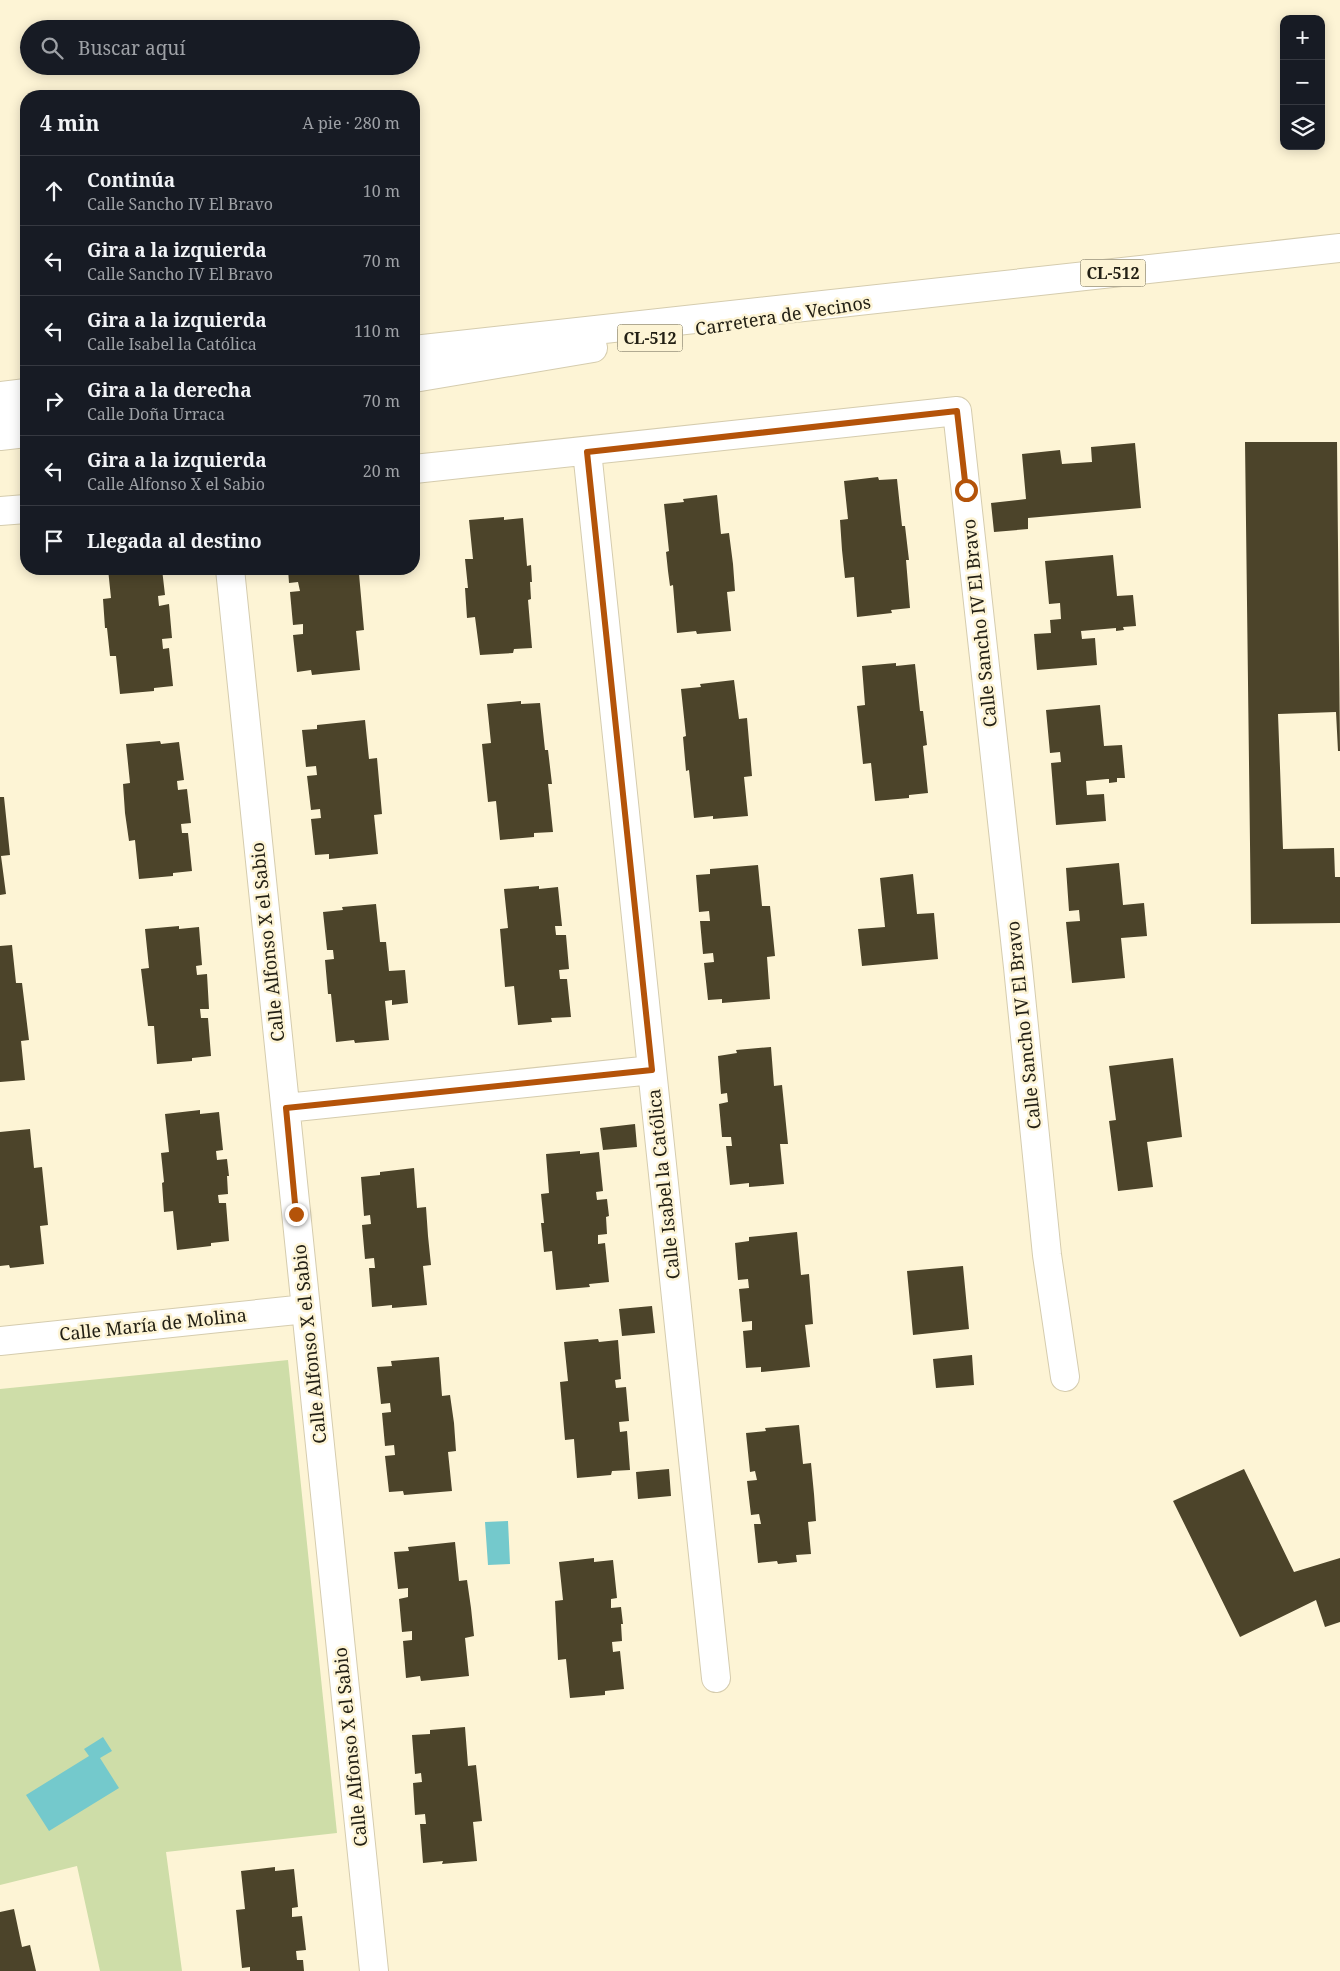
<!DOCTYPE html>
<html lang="es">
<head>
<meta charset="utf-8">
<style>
	:root { --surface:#171b24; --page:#242831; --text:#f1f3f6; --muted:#9ea1a6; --line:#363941 }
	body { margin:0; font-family:"Noto Serif",serif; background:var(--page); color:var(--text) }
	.controls { position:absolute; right:15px; top:15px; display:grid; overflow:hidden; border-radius:10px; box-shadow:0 2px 12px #0003 }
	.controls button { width:45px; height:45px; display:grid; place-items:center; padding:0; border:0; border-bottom:1px solid var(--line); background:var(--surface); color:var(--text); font:25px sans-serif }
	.stop { position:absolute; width:15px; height:15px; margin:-11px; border:4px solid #b45309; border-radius:50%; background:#fff }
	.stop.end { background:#b45309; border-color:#fff; box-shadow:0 1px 5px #0008 }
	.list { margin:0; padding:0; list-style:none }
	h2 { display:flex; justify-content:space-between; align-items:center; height:65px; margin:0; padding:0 20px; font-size:21px }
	h2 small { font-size:16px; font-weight:400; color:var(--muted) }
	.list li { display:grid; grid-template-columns:32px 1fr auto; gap:15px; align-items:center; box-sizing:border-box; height:70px; padding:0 20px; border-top:1px solid var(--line) }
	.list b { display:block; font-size:19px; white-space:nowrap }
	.list p { margin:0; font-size:16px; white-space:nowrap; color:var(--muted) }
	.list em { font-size:16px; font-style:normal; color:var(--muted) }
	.icon { flex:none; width:28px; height:28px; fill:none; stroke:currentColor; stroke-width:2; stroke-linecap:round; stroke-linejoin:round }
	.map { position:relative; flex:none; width:1340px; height:1971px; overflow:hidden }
	.search { position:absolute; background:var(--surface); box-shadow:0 2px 12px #0003; left:20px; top:20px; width:400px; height:55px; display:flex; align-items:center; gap:12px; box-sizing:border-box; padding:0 18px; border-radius:28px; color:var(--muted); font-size:19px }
	.panel { position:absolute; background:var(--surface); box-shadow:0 2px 12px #0003; left:20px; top:90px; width:400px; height:485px; border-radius:20px }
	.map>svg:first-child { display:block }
</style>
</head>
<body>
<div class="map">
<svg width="1340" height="1971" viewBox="0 0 1340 1971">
	<rect width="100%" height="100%" fill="#fdf4d5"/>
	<path fill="#cedda8" d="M 288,1360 L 337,1833 L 166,1852 L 182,1971 L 100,1971 L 77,1866 L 0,1885 L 0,1389 Z"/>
	<path fill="#74c9cc" d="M 508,1521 L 510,1564 L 488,1565 L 485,1522 Z
		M 103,1737 L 112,1751 L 100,1758 L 119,1788 L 49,1831 L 26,1795 L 89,1756 L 84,1749 Z"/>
	<path fill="#4c442a" d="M 1245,442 L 1337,442 L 1340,751 L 1338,751 L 1336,712 L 1278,714 L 1283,849 L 1334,848 L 1335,877 L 1340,877 L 1340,923 L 1251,924 Z
		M 1135,443 L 1141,508 L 1028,518 L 1028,529 L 994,532 L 991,503 L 1026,499 L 1022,454 L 1060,450 L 1062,464 L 1092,462 L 1091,447 Z
		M 878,477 L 879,480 L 897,479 L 902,526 L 905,526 L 909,560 L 906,560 L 910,608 L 891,610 L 892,613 L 857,617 L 854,577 L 845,578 L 842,550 L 840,520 L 848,519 L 844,481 Z
		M 717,495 L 721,534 L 729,533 L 733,564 L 735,591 L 727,592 L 731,631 L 697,634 L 696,631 L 677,633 L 673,585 L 670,586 L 668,571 L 666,552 L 669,551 L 664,504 L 684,502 L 683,499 Z
		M 504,517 L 504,520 L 523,518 L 527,566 L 531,565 L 532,582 L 530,582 L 531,599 L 528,600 L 532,648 L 514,649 L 513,653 L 480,655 L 475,617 L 467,618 L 465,588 L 468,588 L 465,559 L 473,559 L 469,520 Z
		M 1113,555 L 1117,596 L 1133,595 L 1136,626 L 1123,627 L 1124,630 L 1116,631 L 1116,628 L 1081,631 L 1082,639 L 1095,638 L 1097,665 L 1037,670 L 1034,634 L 1051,633 L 1050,620 L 1061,619 L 1060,603 L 1049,604 L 1045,561 Z
		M 108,569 L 162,569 L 165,595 L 158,596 L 159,606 L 169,604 L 172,638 L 162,639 L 163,649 L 169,648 L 173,686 L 154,688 L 154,691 L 120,694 L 116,656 L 110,656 L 107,628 L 105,628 L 103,599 L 111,598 Z
		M 288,569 L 350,569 L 351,575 L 359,574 L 364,630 L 356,631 L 360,670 L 312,675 L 311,670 L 297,672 L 293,635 L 303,634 L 303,624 L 293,625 L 290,592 L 300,591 L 298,582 L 289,583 Z
		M 896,663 L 896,666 L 915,664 L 920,711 L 923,711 L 927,745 L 923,746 L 928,793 L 909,795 L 909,798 L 875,801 L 871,763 L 863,764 L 857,706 L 865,705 L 862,666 Z
		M 734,680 L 739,719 L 747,718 L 752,776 L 744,777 L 748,816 L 713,819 L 713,816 L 694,818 L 689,770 L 686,771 L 683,737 L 686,736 L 681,689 L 701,687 L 700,684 Z
		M 521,701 L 521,704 L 540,703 L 545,750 L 548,750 L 552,784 L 548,784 L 553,832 L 534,833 L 534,837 L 500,840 L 496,801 L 488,802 L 482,744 L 491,743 L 487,704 Z
		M 1100,705 L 1104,746 L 1122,745 L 1125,778 L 1117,778 L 1117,782 L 1109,783 L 1109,779 L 1107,779 L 1086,781 L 1087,795 L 1104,794 L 1106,821 L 1056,825 L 1051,763 L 1061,762 L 1060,752 L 1050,753 L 1046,710 Z
		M 365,720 L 369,759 L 377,758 L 382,814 L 374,815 L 378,854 L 329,859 L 329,854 L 315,855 L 311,819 L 321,818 L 320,809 L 311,810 L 307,776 L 317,775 L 316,766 L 306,767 L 302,730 L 317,729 L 317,725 Z
		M 160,741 L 161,744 L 179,742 L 184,780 L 177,781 L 178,790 L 187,789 L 191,823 L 181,824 L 182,833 L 188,833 L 192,871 L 173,873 L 173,876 L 139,879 L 135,840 L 129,841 L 125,813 L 123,784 L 130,783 L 126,744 Z
		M 0,797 L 4,797 L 10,855 L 1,856 L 6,894 L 0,895 Z
		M 1119,863 L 1123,905 L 1144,903 L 1147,936 L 1121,938 L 1125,978 L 1072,983 L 1066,922 L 1080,921 L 1079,910 L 1069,911 L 1066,868 Z
		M 758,865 L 762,906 L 770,906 L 775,956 L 767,957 L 770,999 L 722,1003 L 722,999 L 708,1000 L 704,963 L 714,962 L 713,953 L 703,954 L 700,921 L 710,921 L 709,911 L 699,912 L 696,875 L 710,874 L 710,869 Z
		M 913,874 L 917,914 L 934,913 L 938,959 L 862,966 L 858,929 L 885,927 L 880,878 Z
		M 539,886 L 539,889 L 558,887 L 562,926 L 555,926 L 556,935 L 566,935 L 569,969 L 559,970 L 560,979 L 567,979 L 571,1017 L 551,1018 L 552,1022 L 518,1025 L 514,986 L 505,987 L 500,929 L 508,928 L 504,889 Z
		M 376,904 L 380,942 L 386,942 L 389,971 L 405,970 L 408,1003 L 392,1005 L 392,1000 L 385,1001 L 389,1040 L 355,1043 L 354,1040 L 336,1042 L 331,994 L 328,994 L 325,960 L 334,959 L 333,950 L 327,950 L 323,912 L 343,910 L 342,907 Z
		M 179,926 L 179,929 L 199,927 L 202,965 L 196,966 L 197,975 L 207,974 L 209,1009 L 200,1009 L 201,1018 L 208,1018 L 211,1056 L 192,1058 L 192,1061 L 157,1064 L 154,1026 L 148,1026 L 141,969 L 149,968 L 145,929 Z
		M 12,945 L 16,983 L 22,983 L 29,1040 L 21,1041 L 25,1080 L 0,1082 L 0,946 Z
		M 771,1047 L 774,1086 L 782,1085 L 788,1144 L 780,1144 L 784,1184 L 749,1187 L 749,1183 L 730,1185 L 726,1146 L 732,1146 L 731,1137 L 722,1137 L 719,1104 L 728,1102 L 727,1093 L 721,1094 L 718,1056 L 737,1053 L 736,1050 Z
		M 1173,1058 L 1182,1137 L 1147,1142 L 1153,1187 L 1118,1191 L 1109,1121 L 1116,1120 L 1109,1066 Z
		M 200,1110 L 200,1114 L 219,1112 L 223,1150 L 216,1151 L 217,1160 L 227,1159 L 229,1176 L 227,1176 L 228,1194 L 218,1195 L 219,1203 L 226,1203 L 229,1241 L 211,1243 L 211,1246 L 177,1250 L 173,1211 L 164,1212 L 162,1183 L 164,1182 L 161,1153 L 169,1152 L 165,1114 Z
		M 635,1124 L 637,1147 L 603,1150 L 600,1128 Z
		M 30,1129 L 34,1168 L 42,1167 L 48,1225 L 40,1226 L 44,1264 L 10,1268 L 9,1265 L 0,1266 L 0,1132 Z
		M 580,1151 L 580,1154 L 599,1152 L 603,1191 L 596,1192 L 597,1200 L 607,1199 L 609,1216 L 606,1217 L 607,1234 L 598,1235 L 598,1244 L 605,1243 L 609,1282 L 589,1284 L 590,1287 L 556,1290 L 552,1251 L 544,1252 L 541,1223 L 544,1223 L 541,1194 L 549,1193 L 546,1154 Z
		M 414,1168 L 417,1208 L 426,1207 L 428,1236 L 431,1265 L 423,1266 L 427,1305 L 392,1308 L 392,1305 L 372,1307 L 369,1268 L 375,1268 L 374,1258 L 365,1259 L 362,1225 L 371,1224 L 370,1215 L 364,1216 L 361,1177 L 380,1175 L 380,1172 Z
		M 797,1232 L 801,1275 L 809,1274 L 813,1324 L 805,1325 L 810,1367 L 761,1372 L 761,1367 L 746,1368 L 743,1331 L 752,1330 L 752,1321 L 742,1322 L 739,1289 L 749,1288 L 748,1279 L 738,1280 L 735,1243 L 749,1241 L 749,1237 Z
		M 963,1266 L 969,1329 L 913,1335 L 907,1271 Z
		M 652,1306 L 655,1333 L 622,1336 L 619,1309 Z
		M 598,1339 L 599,1342 L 618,1340 L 621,1379 L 615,1380 L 616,1388 L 626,1387 L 629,1421 L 619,1422 L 620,1432 L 627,1431 L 630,1470 L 612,1471 L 611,1475 L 577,1478 L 574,1439 L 565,1440 L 560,1382 L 568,1381 L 564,1342 Z
		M 972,1355 L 974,1385 L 936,1388 L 933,1359 Z
		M 439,1357 L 442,1396 L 450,1395 L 454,1423 L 456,1451 L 448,1452 L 452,1491 L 404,1495 L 403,1491 L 389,1492 L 385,1456 L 395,1455 L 394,1445 L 385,1446 L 382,1413 L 391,1412 L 390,1403 L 381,1404 L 377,1367 L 392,1366 L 391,1361 Z
		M 799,1425 L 803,1464 L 811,1463 L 814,1494 L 816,1521 L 808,1522 L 811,1554 L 796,1555 L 797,1562 L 778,1564 L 777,1561 L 758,1563 L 754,1524 L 761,1524 L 759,1514 L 751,1515 L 747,1481 L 757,1480 L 755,1471 L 750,1472 L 746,1433 L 766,1431 L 765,1428 Z
		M 669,1469 L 671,1496 L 638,1499 L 636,1472 Z
		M 1244,1469 L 1294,1572 L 1340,1558 L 1340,1622 L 1325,1627 L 1316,1600 L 1240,1637 L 1173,1501 Z
		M 455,1542 L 459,1581 L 467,1580 L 471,1608 L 474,1636 L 465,1638 L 469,1676 L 421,1681 L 420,1676 L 406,1678 L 403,1641 L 412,1640 L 412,1631 L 402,1632 L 399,1599 L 408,1597 L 408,1588 L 398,1589 L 394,1552 L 409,1551 L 408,1547 Z
		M 594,1558 L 594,1562 L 613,1560 L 617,1598 L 611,1599 L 611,1608 L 621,1607 L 623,1624 L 621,1624 L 622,1641 L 612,1642 L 613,1652 L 620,1651 L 624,1689 L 605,1691 L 605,1695 L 570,1698 L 566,1659 L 558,1660 L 555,1601 L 563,1600 L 559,1562 Z
		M 465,1727 L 468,1766 L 476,1765 L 482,1821 L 473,1822 L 477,1861 L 442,1864 L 443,1861 L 423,1863 L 420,1824 L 426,1824 L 425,1814 L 415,1815 L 413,1783 L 422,1782 L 421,1773 L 415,1774 L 412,1735 L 430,1734 L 430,1730 Z
		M 275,1867 L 275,1871 L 294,1869 L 298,1907 L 292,1908 L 292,1917 L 302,1916 L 306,1950 L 296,1951 L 297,1960 L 303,1960 L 304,1971 L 250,1971 L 250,1967 L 242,1968 L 236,1910 L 245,1909 L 241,1871 Z
		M 14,1909 L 22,1947 L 30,1945 L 36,1971 L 0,1971 L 0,1912 Z"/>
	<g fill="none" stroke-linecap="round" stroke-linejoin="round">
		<g stroke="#d5ccae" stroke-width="30">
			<path id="minor" d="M 587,451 L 716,1678
				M 414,469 L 957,411 L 1018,967 L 1047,1255 L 1065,1377
				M 0,511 L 26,509
				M 230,569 L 374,1971
				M 286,1108 L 652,1070
				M 0,1341 L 306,1309"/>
		</g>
		<g stroke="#d5ccae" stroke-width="30">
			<path id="major" d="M 414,350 L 1340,248
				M 414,378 L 593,348
				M 0,396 L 26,393
				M 0,417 L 26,413
				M 0,436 L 26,433"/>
		</g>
		<use href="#minor" stroke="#fff" stroke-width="28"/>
		<use href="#major" stroke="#fff" stroke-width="28"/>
	</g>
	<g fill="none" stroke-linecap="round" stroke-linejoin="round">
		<path stroke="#b45309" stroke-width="6" d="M 296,1214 L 286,1108 L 652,1070 L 587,452 L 957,411 L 966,490"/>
	</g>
	<g text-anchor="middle" stroke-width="5" stroke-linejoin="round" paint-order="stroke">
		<g fill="#fdf4d5" stroke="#64604f" stroke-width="1">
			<rect x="1080.5" y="259.5" width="65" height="27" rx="4"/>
			<rect x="617.5" y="324.5" width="65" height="27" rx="4"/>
		</g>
		<g font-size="16" font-weight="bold" fill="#232015">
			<text x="1113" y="279">CL-512</text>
			<text x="650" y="344">CL-512</text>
		</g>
		<g font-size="18" fill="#232015" stroke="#fdf4d5">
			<text transform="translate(783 316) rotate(-9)" y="6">Carretera de Vecinos</text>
			<text transform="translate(980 623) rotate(-96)" y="6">Calle Sancho IV El Bravo</text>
			<text transform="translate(268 942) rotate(-96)" y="6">Calle Alfonso X el Sabio</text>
			<text transform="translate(1024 1025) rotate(-96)" y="6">Calle Sancho IV El Bravo</text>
			<text transform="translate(664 1184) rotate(-96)" y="6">Calle Isabel la Católica</text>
			<text transform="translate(153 1325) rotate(-6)" y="6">Calle María de Molina</text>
			<text transform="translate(310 1344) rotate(-96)" y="6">Calle Alfonso X el Sabio</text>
			<text transform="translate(351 1747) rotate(-96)" y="6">Calle Alfonso X el Sabio</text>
		</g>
	</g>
</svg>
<div class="controls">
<button>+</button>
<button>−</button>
<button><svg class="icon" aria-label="layers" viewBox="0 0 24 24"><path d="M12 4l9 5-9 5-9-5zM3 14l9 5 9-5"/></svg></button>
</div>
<div class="stop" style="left:966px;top:490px"></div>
<div class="stop end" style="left:296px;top:1214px"></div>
<div class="search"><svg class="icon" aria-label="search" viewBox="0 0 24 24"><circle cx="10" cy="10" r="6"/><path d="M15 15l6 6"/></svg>Buscar aquí</div>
<section class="panel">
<h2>4 min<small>A pie · 280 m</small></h2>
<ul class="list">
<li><svg class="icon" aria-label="ahead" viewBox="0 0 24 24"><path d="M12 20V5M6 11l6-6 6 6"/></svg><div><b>Continúa</b><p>Calle Sancho IV El Bravo</p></div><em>10 m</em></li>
<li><svg class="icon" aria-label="left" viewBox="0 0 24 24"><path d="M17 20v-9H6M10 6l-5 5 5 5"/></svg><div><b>Gira a la izquierda</b><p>Calle Sancho IV El Bravo</p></div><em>70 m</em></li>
<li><svg class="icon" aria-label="left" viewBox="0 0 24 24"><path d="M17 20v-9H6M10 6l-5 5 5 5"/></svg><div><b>Gira a la izquierda</b><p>Calle Isabel la Católica</p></div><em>110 m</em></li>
<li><svg class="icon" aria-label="right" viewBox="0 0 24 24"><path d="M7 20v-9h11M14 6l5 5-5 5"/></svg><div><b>Gira a la derecha</b><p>Calle Doña Urraca</p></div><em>70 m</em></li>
<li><svg class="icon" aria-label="left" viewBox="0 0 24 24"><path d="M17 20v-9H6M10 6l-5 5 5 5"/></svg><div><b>Gira a la izquierda</b><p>Calle Alfonso X el Sabio</p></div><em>20 m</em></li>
<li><svg class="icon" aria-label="arrive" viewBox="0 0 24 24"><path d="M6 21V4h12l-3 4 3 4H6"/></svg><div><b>Llegada al destino</b></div></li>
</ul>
</section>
</div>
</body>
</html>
